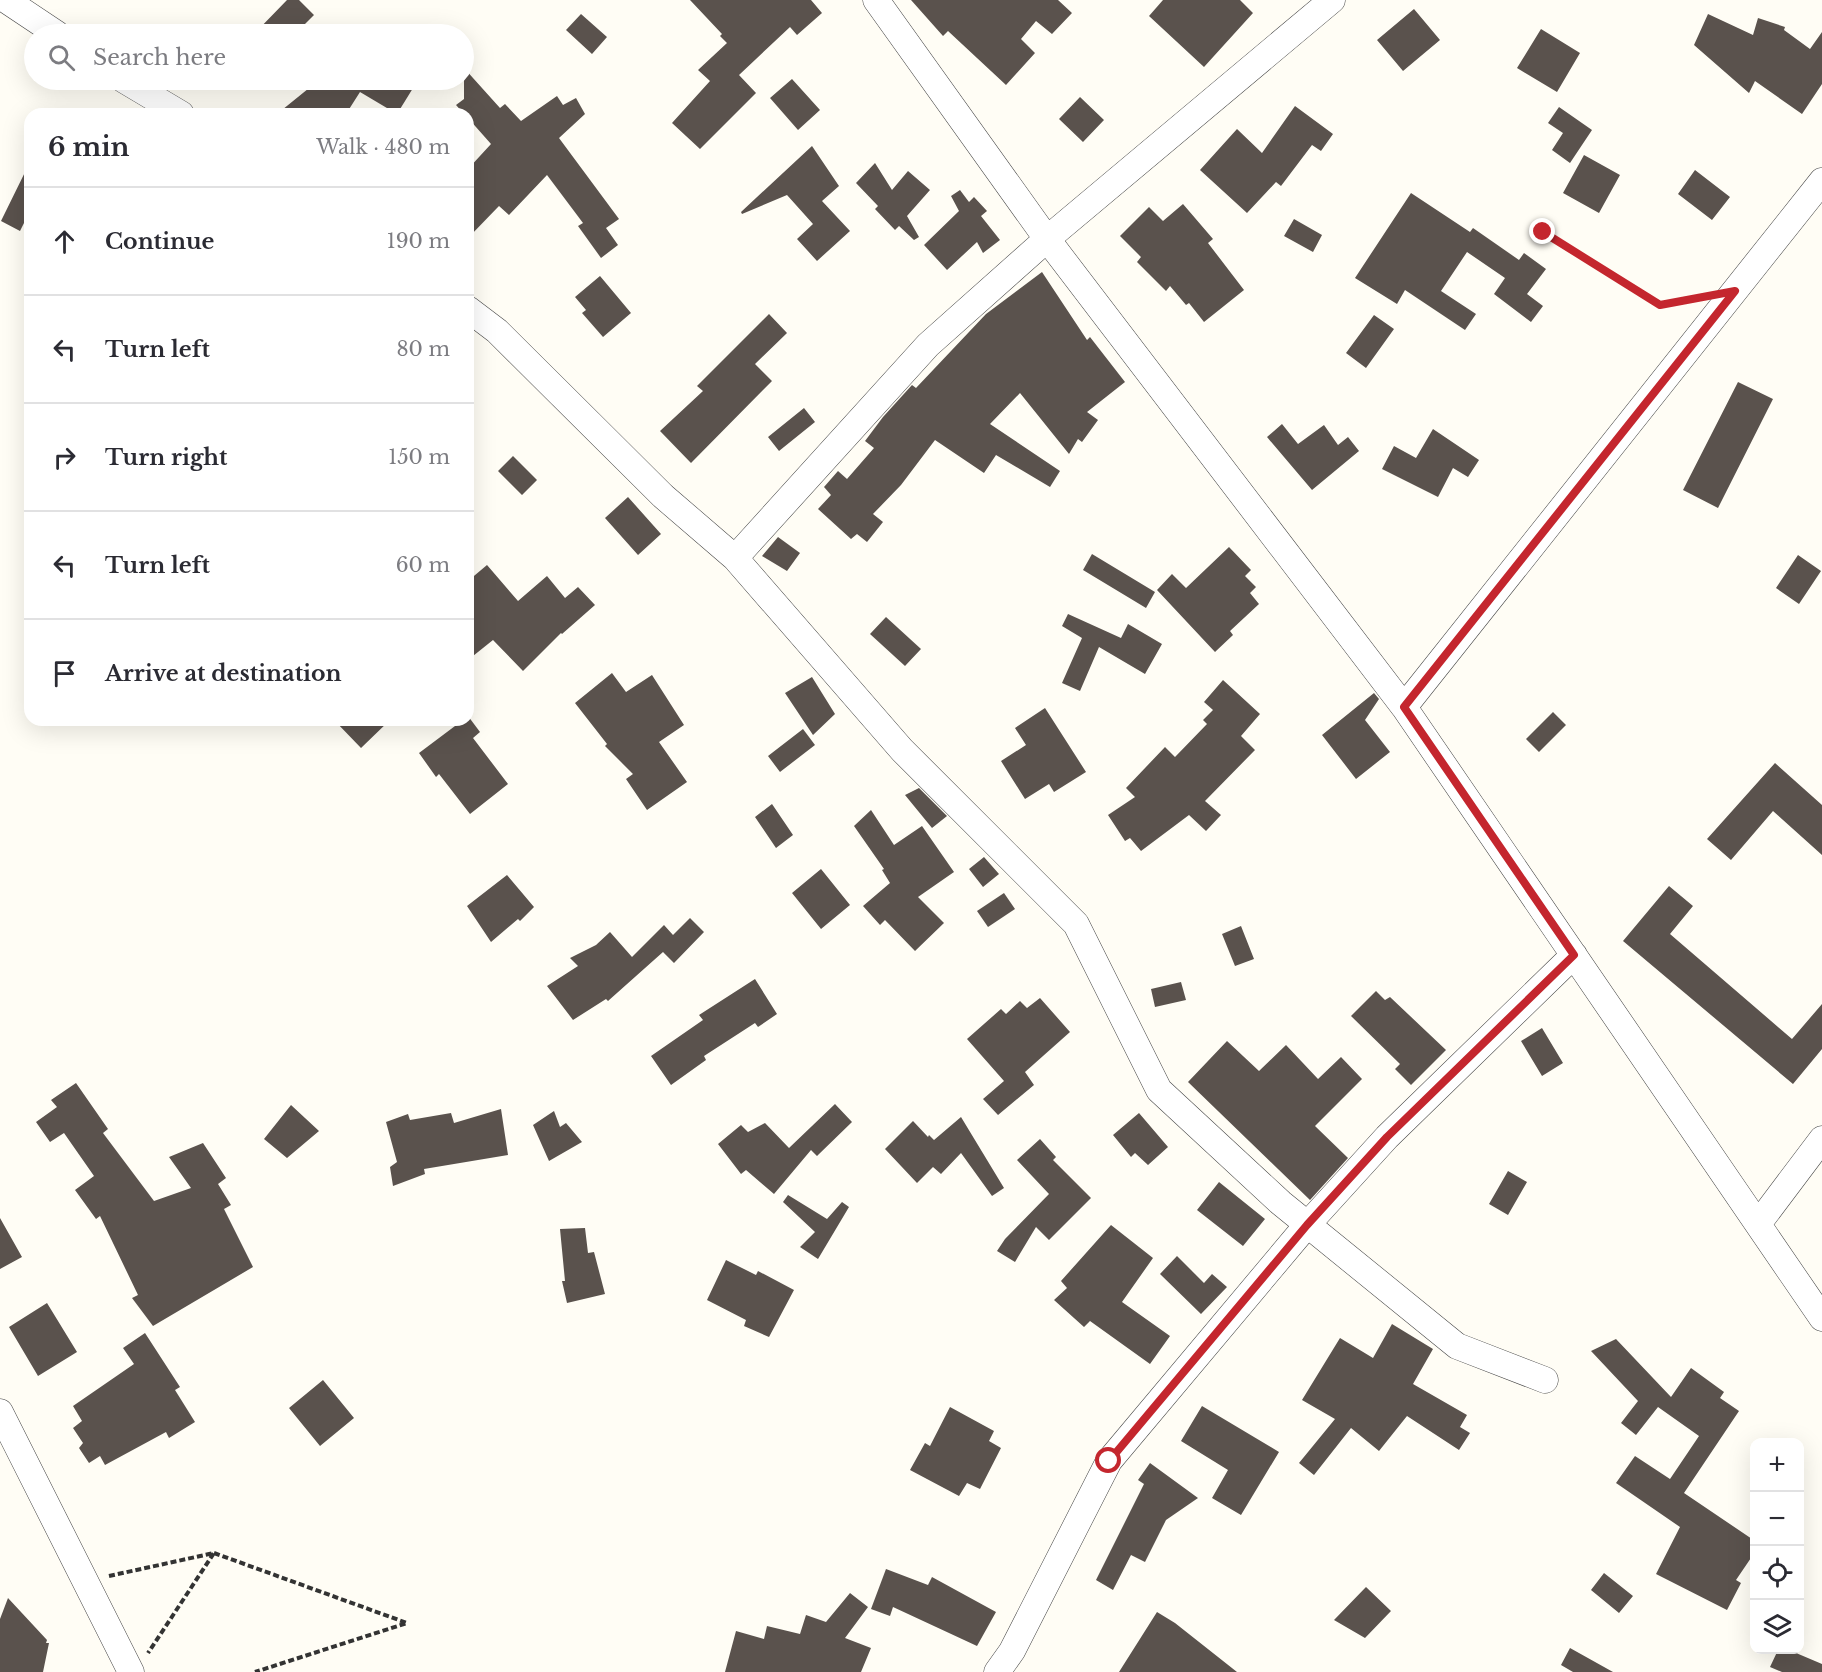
<!DOCTYPE html>
<html lang="en">
<head>
<meta charset="utf-8">
<style>
	:root { --surface:#fff; --page:#f7f7f7; --text:#2b2b33; --muted:#7c7c81; --line:#e1e1e2 }
	body { margin:0; font-family:"Libre Baskerville",serif; background:var(--page); color:var(--text) }
	.controls { position:absolute; right:18px; bottom:18px; display:grid; overflow:hidden; border-radius:12px; box-shadow:0 6px 24px #0002 }
	.controls button { width:54px; height:54px; display:grid; place-items:center; padding:0; border:0; border-bottom:2px solid var(--line); background:var(--surface); color:var(--text); font:30px sans-serif }
	.stop { position:absolute; width:18px; height:18px; margin:-14px; border:4px solid #c4262e; border-radius:50%; background:#fff }
	.stop.end { background:#c4262e; border-color:#fff; box-shadow:0 2px 6px #0008 }
	.list { margin:0; padding:0; list-style:none }
	h2 { display:flex; justify-content:space-between; align-items:center; height:78px; margin:0; padding:0 24px; font-size:26px }
	h2 small { font-size:20px; font-weight:400; color:var(--muted) }
	.list li { display:grid; grid-template-columns:39px 1fr auto; gap:18px; align-items:center; box-sizing:border-box; height:108px; padding:0 24px; border-top:2px solid var(--line) }
	.list b { display:block; font-size:22px; white-space:nowrap }
	.list em { font-size:20px; font-style:normal; color:var(--muted) }
	.icon { flex:none; width:33px; height:33px; fill:none; stroke:currentColor; stroke-width:2; stroke-linecap:round; stroke-linejoin:round }
	.map { position:relative; flex:none; width:1822px; height:1672px; overflow:hidden }
	.search { position:absolute; background:var(--surface); box-shadow:0 6px 24px #0002; left:24px; top:24px; width:450px; height:66px; display:flex; align-items:center; gap:15px; box-sizing:border-box; padding:0 21px; border-radius:33px; color:var(--muted); font-size:22px }
	.panel { position:absolute; background:var(--surface); box-shadow:0 6px 24px #0002; left:24px; top:108px; width:450px; height:618px; border-radius:18px }
	.map>svg:first-child { display:block }
</style>
</head>
<body>
<div class="map">
<svg width="1822" height="1672" viewBox="0 0 1822 1672">
	<rect width="100%" height="100%" fill="#fffdf5"/>
	<path fill="#5a524d" d="M 287,0 L 299,0 L 314,15 L 295,34 L 254,34 Z
		M 690,0 L 811,0 L 822,13 L 797,35 L 790,27 L 739,75 L 756,93 L 700,149 L 672,123 L 710,81 L 698,70 L 727,43 L 720,36 L 722,34 Z
		M 911,0 L 1058,0 L 1072,13 L 1052,34 L 1036,21 L 1021,39 L 1035,53 L 1006,85 L 948,31 L 943,36 Z
		M 1163,0 L 1240,0 L 1253,13 L 1204,67 L 1149,16 Z
		M 1414,9 L 1440,40 L 1403,71 L 1377,40 Z
		M 581,14 L 607,37 L 592,54 L 566,30 Z
		M 1708,14 L 1753,35 L 1758,18 L 1785,27 L 1784,30 L 1810,49 L 1822,32 L 1822,84 L 1802,114 L 1755,81 L 1749,93 L 1694,45 Z
		M 1541,29 L 1580,53 L 1557,92 L 1517,68 Z
		M 464,68 L 500,108 L 505,104 L 521,121 L 557,96 L 563,105 L 576,98 L 585,114 L 559,138 L 619,219 L 606,228 L 618,245 L 601,258 L 578,226 L 583,223 L 547,175 L 509,215 L 499,206 L 468,238 L 468,169 L 491,144 L 468,118 L 468,114 L 464,114 L 456,105 L 464,99 Z
		M 792,79 L 820,110 L 798,130 L 770,98 Z
		M 319,80 L 418,80 L 397,114 L 360,92 L 346,114 L 277,114 Z
		M 1080,97 L 1104,120 L 1083,142 L 1059,119 Z
		M 1295,106 L 1333,134 L 1321,151 L 1312,145 L 1281,186 L 1276,182 L 1247,213 L 1200,170 L 1237,129 L 1262,153 Z
		M 1559,107 L 1592,130 L 1570,163 L 1552,150 L 1563,133 L 1548,123 Z
		M 812,146 L 839,186 L 822,201 L 850,231 L 817,261 L 797,239 L 813,224 L 787,195 L 742,214 L 741,212 Z
		M 1584,155 L 1620,175 L 1599,213 L 1563,193 Z
		M 30,162 L 30,211 L 20,231 L 1,221 Z
		M 875,163 L 892,190 L 908,171 L 930,190 L 907,216 L 919,237 L 914,240 L 899,226 L 895,230 L 875,209 L 878,206 L 856,183 Z
		M 1695,170 L 1730,197 L 1712,220 L 1678,194 Z
		M 960,190 L 969,202 L 974,197 L 987,211 L 981,216 L 1000,240 L 983,253 L 977,242 L 947,270 L 924,245 L 959,211 L 951,196 Z
		M 1411,193 L 1470,232 L 1473,228 L 1519,260 L 1524,253 L 1546,269 L 1527,294 L 1543,306 L 1531,322 L 1494,294 L 1505,278 L 1467,252 L 1441,291 L 1476,314 L 1465,330 L 1405,290 L 1397,304 L 1355,278 Z
		M 1183,204 L 1213,239 L 1208,243 L 1244,290 L 1204,322 L 1189,303 L 1186,305 L 1170,286 L 1166,291 L 1137,262 L 1141,257 L 1120,236 L 1149,207 L 1163,221 Z
		M 1294,219 L 1322,235 L 1313,252 L 1284,236 Z
		M 1042,272 L 1087,340 L 1090,337 L 1125,382 L 1087,412 L 1098,420 L 1082,442 L 1078,439 L 1069,454 L 1020,393 L 990,424 L 1060,471 L 1050,487 L 996,455 L 984,473 L 935,440 L 901,485 L 873,514 L 883,522 L 867,542 L 857,534 L 851,539 L 818,509 L 831,495 L 824,487 L 838,471 L 847,479 L 874,448 L 865,441 L 883,417 L 912,385 L 916,388 L 986,314 Z
		M 600,276 L 631,313 L 603,337 L 582,313 L 586,310 L 575,297 Z
		M 769,314 L 787,333 L 755,364 L 772,381 L 691,463 L 660,431 L 703,391 L 697,386 Z
		M 1374,315 L 1394,329 L 1366,368 L 1346,353 Z
		M 1738,382 L 1773,399 L 1718,508 L 1683,490 Z
		M 804,408 L 815,422 L 779,451 L 768,437 Z
		M 1282,424 L 1298,444 L 1324,425 L 1338,445 L 1348,437 L 1359,451 L 1312,490 L 1267,437 Z
		M 1433,429 L 1479,460 L 1468,477 L 1453,468 L 1438,497 L 1382,469 L 1394,446 L 1416,458 Z
		M 513,456 L 537,480 L 522,495 L 498,471 Z
		M 628,497 L 661,534 L 638,555 L 605,518 Z
		M 778,537 L 800,553 L 787,571 L 762,556 Z
		M 1229,547 L 1251,570 L 1245,576 L 1256,587 L 1250,593 L 1259,604 L 1230,631 L 1233,635 L 1215,652 L 1157,590 L 1172,574 L 1186,588 Z
		M 1092,554 L 1155,592 L 1146,608 L 1083,570 Z
		M 1798,555 L 1821,571 L 1799,604 L 1776,588 Z
		M 487,565 L 518,601 L 547,576 L 565,598 L 578,587 L 595,605 L 562,634 L 561,633 L 523,671 L 493,640 L 468,660 L 468,581 Z
		M 1068,614 L 1121,638 L 1128,624 L 1162,644 L 1145,674 L 1099,647 L 1080,691 L 1062,683 L 1082,638 L 1062,626 Z
		M 886,617 L 921,649 L 905,666 L 870,634 Z
		M 612,673 L 626,692 L 652,675 L 684,725 L 659,742 L 687,782 L 647,810 L 626,779 L 633,774 L 605,746 L 607,744 L 575,703 Z
		M 812,677 L 835,714 L 813,735 L 785,693 Z
		M 1223,680 L 1260,714 L 1241,736 L 1255,750 L 1205,801 L 1221,815 L 1206,831 L 1189,815 L 1141,851 L 1130,838 L 1125,841 L 1108,815 L 1135,797 L 1126,788 L 1165,747 L 1175,757 L 1207,724 L 1203,720 L 1213,710 L 1204,702 Z
		M 1374,693 L 1379,699 L 1365,720 L 1390,752 L 1356,779 L 1322,735 Z
		M 1045,708 L 1086,772 L 1054,792 L 1049,784 L 1025,799 L 1001,761 L 1026,745 L 1015,728 Z
		M 1553,712 L 1566,725 L 1539,752 L 1526,739 Z
		M 468,716 L 480,732 L 473,738 L 508,784 L 470,814 L 439,774 L 436,777 L 419,753 L 463,720 L 468,720 Z
		M 334,720 L 390,720 L 361,748 Z
		M 803,729 L 815,745 L 780,772 L 768,756 Z
		M 1775,763 L 1822,805 L 1822,855 L 1773,811 L 1731,860 L 1707,839 Z
		M 919,788 L 947,816 L 932,828 L 905,795 Z
		M 772,804 L 793,835 L 776,848 L 755,817 Z
		M 871,810 L 894,845 L 922,826 L 954,872 L 918,897 L 944,923 L 915,951 L 885,920 L 880,925 L 863,906 L 890,883 L 882,870 L 884,869 L 854,826 Z
		M 984,857 L 999,874 L 983,887 L 969,869 Z
		M 821,869 L 850,905 L 821,929 L 792,893 Z
		M 507,875 L 534,907 L 520,921 L 518,919 L 491,942 L 467,906 Z
		M 1669,886 L 1693,906 L 1670,934 L 1792,1039 L 1822,1004 L 1822,1049 L 1793,1084 L 1623,941 Z
		M 1004,893 L 1015,909 L 988,927 L 977,911 Z
		M 690,918 L 704,932 L 674,963 L 663,952 L 608,1001 L 606,999 L 573,1020 L 547,986 L 578,966 L 570,958 L 596,945 L 610,932 L 632,957 L 664,925 L 673,935 Z
		M 1241,926 L 1254,959 L 1235,966 L 1222,934 Z
		M 755,979 L 777,1014 L 758,1027 L 755,1023 L 704,1056 L 706,1060 L 671,1085 L 651,1056 L 703,1020 L 699,1015 Z
		M 1181,982 L 1186,1000 L 1155,1007 L 1151,989 Z
		M 1376,991 L 1385,1000 L 1390,997 L 1446,1050 L 1411,1085 L 1395,1069 L 1400,1064 L 1351,1016 Z
		M 1040,998 L 1070,1032 L 1025,1072 L 1034,1085 L 998,1115 L 983,1099 L 1004,1081 L 967,1039 L 1001,1009 L 1006,1014 L 1020,1001 L 1027,1008 Z
		M 1542,1028 L 1563,1063 L 1542,1076 L 1521,1041 Z
		M 1227,1041 L 1259,1071 L 1286,1045 L 1318,1079 L 1341,1057 L 1362,1079 L 1315,1126 L 1348,1158 L 1310,1200 L 1188,1082 Z
		M 76,1083 L 108,1129 L 103,1133 L 154,1201 L 191,1188 L 169,1157 L 203,1143 L 226,1178 L 218,1184 L 231,1205 L 224,1209 L 253,1267 L 153,1326 L 132,1298 L 138,1295 L 100,1216 L 96,1219 L 75,1190 L 94,1176 L 64,1133 L 50,1142 L 36,1122 L 57,1107 L 51,1100 Z
		M 835,1104 L 852,1122 L 817,1156 L 811,1150 L 774,1194 L 746,1170 L 741,1174 L 718,1144 L 741,1125 L 748,1132 L 765,1123 L 789,1148 Z
		M 291,1105 L 319,1131 L 287,1158 L 264,1139 Z
		M 501,1109 L 508,1155 L 424,1169 L 425,1174 L 393,1186 L 390,1167 L 397,1162 L 386,1122 L 408,1114 L 410,1120 L 451,1113 L 454,1123 Z
		M 554,1111 L 560,1127 L 566,1123 L 582,1142 L 549,1161 L 533,1125 Z
		M 1139,1113 L 1168,1147 L 1148,1165 L 1135,1153 L 1131,1157 L 1113,1135 Z
		M 961,1117 L 1004,1188 L 992,1196 L 961,1153 L 941,1174 L 933,1167 L 917,1183 L 885,1149 L 913,1121 L 928,1137 L 929,1135 L 934,1140 Z
		M 1040,1139 L 1056,1157 L 1053,1160 L 1091,1198 L 1049,1240 L 1036,1227 L 1015,1262 L 997,1251 L 1005,1239 L 1049,1194 L 1017,1160 Z
		M 1508,1171 L 1527,1182 L 1508,1215 L 1489,1204 Z
		M 1219,1182 L 1265,1219 L 1243,1246 L 1197,1210 Z
		M 788,1195 L 827,1219 L 842,1202 L 849,1207 L 818,1259 L 800,1247 L 815,1232 L 783,1202 Z
		M 0,1218 L 22,1257 L 0,1269 Z
		M 1111,1225 L 1153,1258 L 1122,1302 L 1170,1336 L 1150,1364 L 1090,1321 L 1084,1327 L 1054,1300 L 1067,1288 L 1061,1281 Z
		M 585,1228 L 588,1253 L 594,1252 L 605,1294 L 567,1303 L 562,1281 L 565,1281 L 560,1229 Z
		M 1177,1256 L 1204,1283 L 1212,1274 L 1227,1287 L 1201,1314 L 1160,1274 Z
		M 726,1260 L 756,1275 L 758,1271 L 794,1290 L 769,1337 L 744,1326 L 746,1320 L 707,1300 Z
		M 47,1303 L 77,1352 L 38,1376 L 9,1327 Z
		M 1392,1324 L 1433,1349 L 1413,1384 L 1467,1415 L 1460,1427 L 1470,1433 L 1459,1450 L 1407,1416 L 1379,1451 L 1351,1428 L 1314,1475 L 1299,1463 L 1335,1419 L 1302,1400 L 1340,1338 L 1373,1358 Z
		M 145,1333 L 180,1387 L 175,1390 L 195,1422 L 169,1438 L 166,1432 L 105,1465 L 100,1456 L 89,1463 L 79,1448 L 83,1443 L 73,1428 L 82,1421 L 73,1406 L 134,1364 L 123,1348 Z
		M 1616,1339 L 1671,1397 L 1691,1368 L 1724,1392 L 1720,1398 L 1739,1411 L 1684,1493 L 1755,1541 L 1755,1552 L 1736,1580 L 1741,1583 L 1727,1610 L 1656,1574 L 1680,1527 L 1616,1483 L 1635,1456 L 1670,1479 L 1699,1436 L 1658,1407 L 1636,1435 L 1621,1423 L 1638,1401 L 1591,1351 Z
		M 323,1380 L 354,1418 L 320,1446 L 289,1408 Z
		M 1202,1406 L 1279,1452 L 1241,1515 L 1212,1498 L 1228,1470 L 1181,1441 Z
		M 950,1407 L 994,1431 L 989,1441 L 1001,1448 L 980,1489 L 967,1483 L 959,1496 L 910,1470 L 925,1443 L 930,1446 Z
		M 1150,1463 L 1198,1498 L 1166,1520 L 1145,1562 L 1131,1555 L 1113,1590 L 1096,1580 L 1144,1484 L 1138,1480 Z
		M 886,1569 L 928,1585 L 932,1577 L 996,1612 L 977,1646 L 893,1607 L 890,1616 L 871,1609 Z
		M 1604,1573 L 1633,1596 L 1619,1613 L 1591,1590 Z
		M 1366,1587 L 1391,1611 L 1365,1638 L 1334,1620 Z
		M 850,1593 L 868,1607 L 845,1638 L 871,1648 L 861,1672 L 725,1672 L 736,1631 L 764,1639 L 767,1626 L 800,1634 L 806,1615 L 826,1622 Z
		M 8,1598 L 47,1640 L 46,1643 L 49,1643 L 43,1672 L 0,1672 L 0,1619 Z
		M 1157,1612 L 1175,1623 L 1237,1672 L 1119,1672 Z
		M 1570,1648 L 1613,1672 L 1573,1672 L 1561,1665 Z
		M 1778,1650 L 1789,1650 L 1822,1664 L 1822,1672 L 1782,1672 L 1770,1667 Z"/>
	<g fill="none" stroke-linecap="round" stroke-linejoin="round">
		<g stroke="#444" stroke-width="27">
			<path id="minor" d="M 6,0 L 57,34
				M 876,0 L 1047,239 L 1404,707 L 1822,1318
				M 124,80 L 181,114
				M 468,309 L 497,331 L 663,496 L 735,558 L 902,750 L 1076,924 L 1159,1090 L 1281,1203 L 1457,1346 L 1545,1380
				M 735,558 L 928,345 L 1047,239 L 1332,0
				M 1404,707 L 1822,181
				M 1758,1224 L 1822,1139
				M 0,1412 L 131,1672
				M 997,1672 L 1012,1651 L 1109,1461 L 1307,1225 L 1387,1137 L 1574,955"/>
		</g>
		<path stroke="#333" stroke-width="4" stroke-dasharray="6 3" stroke-linecap="butt" d="M 1543,232 L 1660,305 L 1699,298
			M 214,1553 L 407,1623 L 255,1672
			M 109,1576 L 214,1553 L 148,1653"/>
		<use href="#minor" stroke="#fff" stroke-width="26"/>
	</g>
	<g fill="none" stroke-linecap="round" stroke-linejoin="round">
		<path stroke="#c4262e" stroke-width="8" d="M 1109,1461 L 1307,1225 L 1387,1137 L 1574,955 L 1404,707 L 1735,291 L 1660,305 L 1543,232"/>
	</g>
</svg>
<div class="controls">
<button>+</button>
<button>−</button>
<button><svg class="icon" aria-label="locate" viewBox="0 0 24 24"><circle cx="12" cy="12" r="6"/><path d="M12 2v4M12 18v4M2 12h4M18 12h4"/></svg></button>
<button><svg class="icon" aria-label="layers" viewBox="0 0 24 24"><path d="M12 4l9 5-9 5-9-5zM3 14l9 5 9-5"/></svg></button>
</div>
<div class="stop" style="left:1109px;top:1461px"></div>
<div class="stop end" style="left:1543px;top:232px"></div>
<div class="search"><svg class="icon" aria-label="search" viewBox="0 0 24 24"><circle cx="10" cy="10" r="6"/><path d="M15 15l6 6"/></svg>Search here</div>
<section class="panel">
<h2>6 min<small>Walk · 480 m</small></h2>
<ul class="list">
<li><svg class="icon" aria-label="ahead" viewBox="0 0 24 24"><path d="M12 20V5M6 11l6-6 6 6"/></svg><div><b>Continue</b></div><em>190 m</em></li>
<li><svg class="icon" aria-label="left" viewBox="0 0 24 24"><path d="M17 20v-9H6M10 6l-5 5 5 5"/></svg><div><b>Turn left</b></div><em>80 m</em></li>
<li><svg class="icon" aria-label="right" viewBox="0 0 24 24"><path d="M7 20v-9h11M14 6l5 5-5 5"/></svg><div><b>Turn right</b></div><em>150 m</em></li>
<li><svg class="icon" aria-label="left" viewBox="0 0 24 24"><path d="M17 20v-9H6M10 6l-5 5 5 5"/></svg><div><b>Turn left</b></div><em>60 m</em></li>
<li><svg class="icon" aria-label="arrive" viewBox="0 0 24 24"><path d="M6 21V4h12l-3 4 3 4H6"/></svg><div><b>Arrive at destination</b></div></li>
</ul>
</section>
</div>
</body>
</html>
